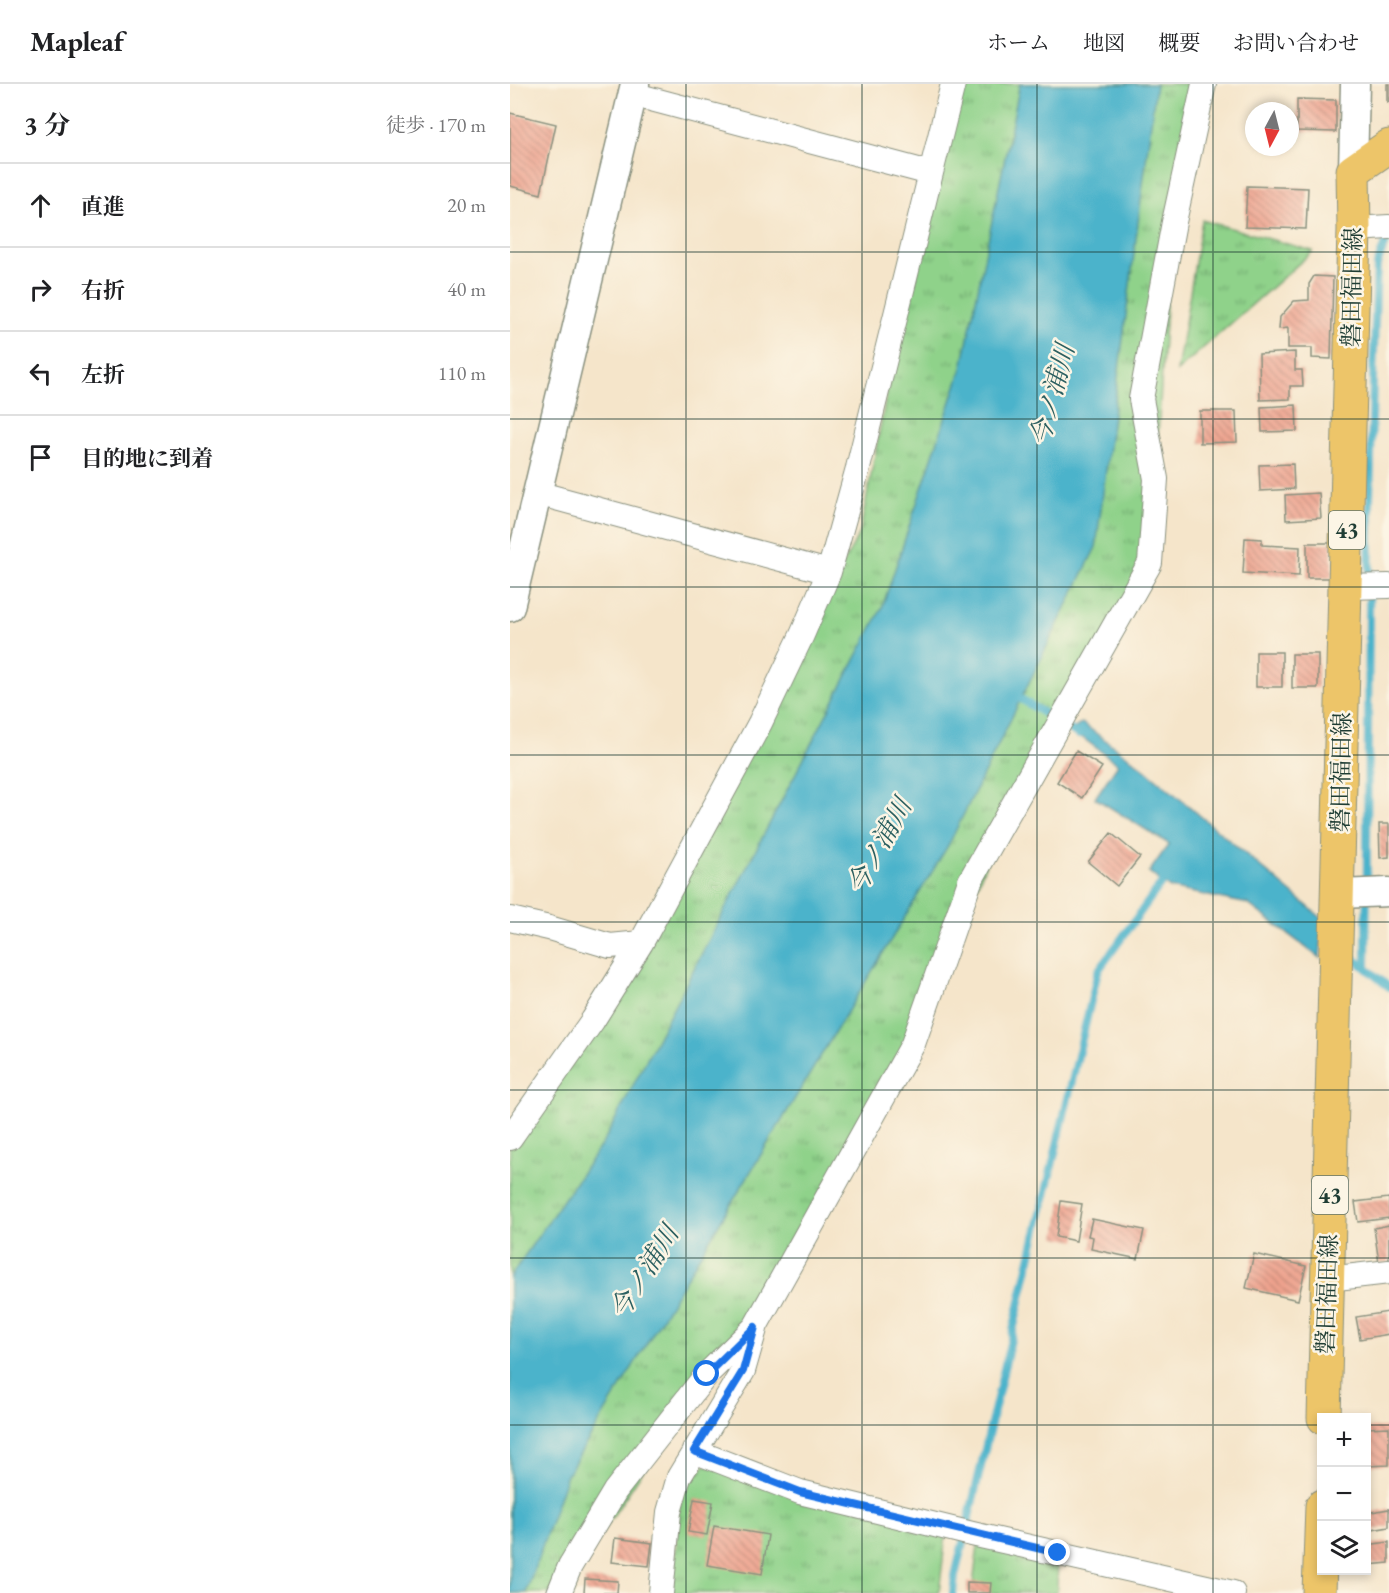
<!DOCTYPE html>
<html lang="ja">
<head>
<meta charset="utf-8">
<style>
	:root { --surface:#fff; --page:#f2f2f2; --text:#202124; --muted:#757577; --line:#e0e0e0 }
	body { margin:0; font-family:"EB Garamond","Noto Serif JP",serif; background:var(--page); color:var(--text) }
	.controls { position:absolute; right:18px; bottom:18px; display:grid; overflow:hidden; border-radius:0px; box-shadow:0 3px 9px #0003 }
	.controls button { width:54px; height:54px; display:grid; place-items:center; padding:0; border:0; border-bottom:2px solid var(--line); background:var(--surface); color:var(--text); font:30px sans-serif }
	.compass { position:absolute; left:735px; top:18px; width:54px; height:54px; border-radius:50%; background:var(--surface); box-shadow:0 3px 9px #0003; rotate:187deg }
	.stop { position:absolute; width:18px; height:18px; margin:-14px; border:4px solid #1a73e8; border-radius:50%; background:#fff }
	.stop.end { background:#1a73e8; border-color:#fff; box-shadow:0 2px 6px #0008 }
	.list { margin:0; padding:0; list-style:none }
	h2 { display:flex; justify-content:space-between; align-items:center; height:78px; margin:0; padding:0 24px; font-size:26px }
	h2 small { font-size:20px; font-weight:400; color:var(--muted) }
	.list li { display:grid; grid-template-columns:39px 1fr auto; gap:18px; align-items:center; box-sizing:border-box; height:84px; padding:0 24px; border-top:2px solid var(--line) }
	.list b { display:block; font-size:22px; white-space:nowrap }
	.list em { font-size:20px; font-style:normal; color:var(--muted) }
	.icon { flex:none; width:33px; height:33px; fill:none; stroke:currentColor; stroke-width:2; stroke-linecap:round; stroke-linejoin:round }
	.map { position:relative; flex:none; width:879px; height:1509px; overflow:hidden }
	header { display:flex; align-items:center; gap:36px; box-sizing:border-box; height:84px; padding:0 30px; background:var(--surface); border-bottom:2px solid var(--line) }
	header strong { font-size:28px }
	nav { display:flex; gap:33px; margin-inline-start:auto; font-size:21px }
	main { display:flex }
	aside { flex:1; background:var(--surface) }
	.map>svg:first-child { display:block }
</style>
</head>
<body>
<header>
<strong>Mapleaf</strong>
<nav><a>ホーム</a><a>地図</a><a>概要</a><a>お問い合わせ</a></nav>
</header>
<main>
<aside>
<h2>3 分<small>徒歩 · 170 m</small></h2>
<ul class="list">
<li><svg class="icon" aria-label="ahead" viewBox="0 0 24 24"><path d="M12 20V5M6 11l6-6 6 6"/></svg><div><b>直進</b></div><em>20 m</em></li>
<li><svg class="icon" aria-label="right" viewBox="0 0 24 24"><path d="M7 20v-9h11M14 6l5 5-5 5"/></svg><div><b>右折</b></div><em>40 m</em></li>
<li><svg class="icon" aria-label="left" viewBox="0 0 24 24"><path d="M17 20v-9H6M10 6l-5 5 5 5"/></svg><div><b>左折</b></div><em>110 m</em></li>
<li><svg class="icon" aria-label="arrive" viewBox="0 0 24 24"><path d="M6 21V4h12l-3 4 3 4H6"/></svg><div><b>目的地に到着</b></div></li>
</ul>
</aside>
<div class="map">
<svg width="879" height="1509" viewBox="0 0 879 1509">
	<defs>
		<pattern id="grass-tufts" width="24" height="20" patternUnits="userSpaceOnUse" patternTransform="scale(1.5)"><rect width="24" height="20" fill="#8fd28a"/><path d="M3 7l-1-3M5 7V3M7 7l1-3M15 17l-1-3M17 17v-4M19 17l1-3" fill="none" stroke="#74ac72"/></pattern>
		<pattern id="building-back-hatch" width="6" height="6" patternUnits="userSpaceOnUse" patternTransform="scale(1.5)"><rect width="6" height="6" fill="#eea28d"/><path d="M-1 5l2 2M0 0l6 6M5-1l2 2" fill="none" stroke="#c08574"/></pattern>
	</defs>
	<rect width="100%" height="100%" fill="#fcf5e5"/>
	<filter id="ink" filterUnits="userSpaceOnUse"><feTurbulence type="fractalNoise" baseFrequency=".0167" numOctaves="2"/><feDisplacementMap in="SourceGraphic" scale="12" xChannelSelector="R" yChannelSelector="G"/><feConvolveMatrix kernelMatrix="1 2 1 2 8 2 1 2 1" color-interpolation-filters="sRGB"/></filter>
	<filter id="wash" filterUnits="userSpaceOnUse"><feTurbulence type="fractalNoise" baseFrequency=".008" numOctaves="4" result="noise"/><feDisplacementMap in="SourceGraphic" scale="24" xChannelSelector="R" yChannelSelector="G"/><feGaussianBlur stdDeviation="1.35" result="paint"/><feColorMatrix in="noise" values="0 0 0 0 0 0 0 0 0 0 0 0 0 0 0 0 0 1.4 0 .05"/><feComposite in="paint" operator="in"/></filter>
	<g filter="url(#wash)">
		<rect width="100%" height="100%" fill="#f5e5ca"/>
		<path fill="url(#grass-tufts)" stroke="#57885f" stroke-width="1.5" d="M 439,0 L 703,0 L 660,159 L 640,479 L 494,737 L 394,976 L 197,1290 L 52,1509 L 0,1509 L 0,1057 L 145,834 L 350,448 L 415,112 Z
			M 692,136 L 803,167 L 667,287 Z
			M 195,1381 L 436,1450 L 429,1509 L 162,1509 L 171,1409 Z
			M 468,1461 L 548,1469 L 547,1509 L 462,1509 Z"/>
		<path fill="#4cb3cb" stroke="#367880" stroke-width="1.5" d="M 510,0 L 646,0 L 586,463 L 439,760 L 57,1391 L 16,1509 L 0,1509 L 0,1193 L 94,1057 L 372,524 L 452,284 Z
			M 572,639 L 631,682 L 813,835 L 810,874 L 738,820 L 660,804 L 639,788 L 659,760 L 585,714 L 608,680 L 562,646 Z"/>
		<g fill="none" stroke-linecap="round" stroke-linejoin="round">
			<path stroke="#4cb3cb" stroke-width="8" d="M 503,610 L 569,651
				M 836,868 L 879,903
				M 856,884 L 860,415 L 863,295 L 867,181 L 879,148
				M 443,1509 L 445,1492 L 588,887 L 658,790"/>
		</g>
		<g id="blocks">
			<path fill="url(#building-back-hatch)" d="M 877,0 L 879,0 L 879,18 L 877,18 Z
				M 787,15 L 826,16 L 826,48 L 787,47 Z
				M 0,29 L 46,40 L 31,110 L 0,102 Z
				M 737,102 L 798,104 L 796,145 L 735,143 Z
				M 804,192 L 823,193 L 821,275 L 802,274 L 802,264 L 778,264 L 778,244 L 769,245 L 770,233 L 784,217 L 799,216 L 799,200 Z
				M 785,268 L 785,286 L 792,286 L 793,302 L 780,302 L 780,315 L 750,316 L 749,270 Z
				M 786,321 L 787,347 L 752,348 L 751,323 Z
				M 690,327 L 726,327 L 727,358 L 690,359 Z
				M 783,380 L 784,405 L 750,407 L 749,381 Z
				M 809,409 L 811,434 L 776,436 L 775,411 Z
				M 735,454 L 752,455 L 752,461 L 790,463 L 789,492 L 733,489 Z
				M 797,459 L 822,459 L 822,494 L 797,494 Z
				M 746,568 L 772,568 L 772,603 L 746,603 Z
				M 782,570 L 808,570 L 808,604 L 782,604 Z
				M 566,667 L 592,683 L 572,714 L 547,698 Z
				M 869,740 L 879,740 L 879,773 L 870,774 Z
				M 601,749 L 630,773 L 607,802 L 578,778 Z
				M 879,1114 L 879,1134 L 848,1138 L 845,1118 Z
				M 551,1117 L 572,1120 L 566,1157 L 546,1153 Z
				M 582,1135 L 634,1146 L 628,1175 L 581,1165 L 583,1153 L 578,1152 Z
				M 879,1141 L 879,1178 L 869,1179 L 864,1144 Z
				M 744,1170 L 796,1182 L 788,1216 L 736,1204 Z
				M 878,1228 L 879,1250 L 850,1255 L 846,1233 Z
				M 879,1343 L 879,1381 L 856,1382 L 856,1344 Z
				M 184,1415 L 203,1418 L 197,1451 L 178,1448 Z
				M 879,1425 L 879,1443 L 856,1447 L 856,1429 Z
				M 204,1442 L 258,1451 L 252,1490 L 197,1481 Z
				M 105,1454 L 142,1459 L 139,1482 L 102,1478 Z
				M 879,1458 L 879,1479 L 858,1481 L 856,1461 Z
				M 75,1495 L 108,1497 L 107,1509 L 74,1509 Z
				M 457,1498 L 481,1499 L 480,1509 L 457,1509 Z"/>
		</g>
	</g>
	<g filter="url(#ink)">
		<use href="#blocks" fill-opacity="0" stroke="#8a917f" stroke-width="1.5"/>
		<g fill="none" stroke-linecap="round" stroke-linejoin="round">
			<g stroke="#8a917f" stroke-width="26">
				<path id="minor" d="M 122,10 L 420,89
					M 844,145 L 879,143
					M 27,409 L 319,488
					M 835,503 L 879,502
					M 0,835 L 39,844 L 100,862 L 131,859
					M 0,1054 L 83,936 L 131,859 L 250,639 L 292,551 L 319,488 L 348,384 L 443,0
					M 818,1195 L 879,1188
					M 184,1367 L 290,1408 L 462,1450 L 723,1509
					M 49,1509 L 60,1482 L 105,1407 L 197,1290 L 245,1243 L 403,960 L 460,797 L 640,479 L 646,395 L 631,315 L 664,138 L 694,0
					M 151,1509 L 159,1428 L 169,1393 L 233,1287 L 245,1245"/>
			</g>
			<g stroke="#8a917f" stroke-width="31">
				<path id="tertiary" d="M 843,87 L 845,0
					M 0,523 L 125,0
					M 829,810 L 879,808"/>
			</g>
			<g stroke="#8a917f" stroke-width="35">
				<path id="primary" d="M 814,1334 L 844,145 L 843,87 L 879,62
					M 809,1509 L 812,1422"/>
			</g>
			<use href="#minor" stroke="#fff" stroke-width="24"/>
			<use href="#tertiary" stroke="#fff" stroke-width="28"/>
			<use href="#primary" stroke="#edc569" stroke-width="33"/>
		</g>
	</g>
	<g fill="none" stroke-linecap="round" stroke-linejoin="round" filter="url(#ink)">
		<path stroke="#1a73e8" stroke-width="8" d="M 197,1290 L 245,1243 L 233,1287 L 184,1367 L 290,1408 L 548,1469"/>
	</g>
	<path fill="none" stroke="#1f3d34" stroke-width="1.5" stroke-opacity="0.55" d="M 176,0 L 176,1509M 352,0 L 352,1509M 527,0 L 527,1509M 703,0 L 703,1509M 0,168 L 879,168M 0,335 L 879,335M 0,503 L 879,503M 0,671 L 879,671M 0,838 L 879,838M 0,1006 L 879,1006M 0,1174 L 879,1174M 0,1341 L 812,1341M 856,1341 L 879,1341"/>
	<g text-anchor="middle" stroke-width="5" stroke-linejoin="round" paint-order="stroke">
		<g fill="#fcf5e5" stroke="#617469" stroke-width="1.5">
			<rect x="819" y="427" width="36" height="38" rx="4.5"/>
			<rect x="802" y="1092" width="36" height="38" rx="4.5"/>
		</g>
		<g font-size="22" font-weight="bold" fill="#1f3d34">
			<text x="837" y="454">43</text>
			<text x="820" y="1119">43</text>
		</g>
		<g font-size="24" fill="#1f3d34" stroke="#fcf5e5">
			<text transform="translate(842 203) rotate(-89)" y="8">磐田福田線</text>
			<text transform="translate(831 688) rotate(-89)" y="8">磐田福田線</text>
			<text transform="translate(817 1210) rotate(-88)" y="8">磐田福田線</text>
		</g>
		<g font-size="26" font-style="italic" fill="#2c6061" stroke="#fcf5e5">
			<text transform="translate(542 311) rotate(-75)" y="9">今ノ浦川</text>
			<text transform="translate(369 762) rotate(-61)" y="9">今ノ浦川</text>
			<text transform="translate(134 1188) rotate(-58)" y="9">今ノ浦川</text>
		</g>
	</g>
</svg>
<div class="controls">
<button>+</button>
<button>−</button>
<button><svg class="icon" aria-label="layers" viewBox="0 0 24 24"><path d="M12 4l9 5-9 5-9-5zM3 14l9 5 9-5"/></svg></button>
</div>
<svg class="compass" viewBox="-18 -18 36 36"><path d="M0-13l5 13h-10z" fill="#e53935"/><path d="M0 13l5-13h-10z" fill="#757577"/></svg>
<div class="stop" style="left:197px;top:1290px"></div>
<div class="stop end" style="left:548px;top:1469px"></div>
</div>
</main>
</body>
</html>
